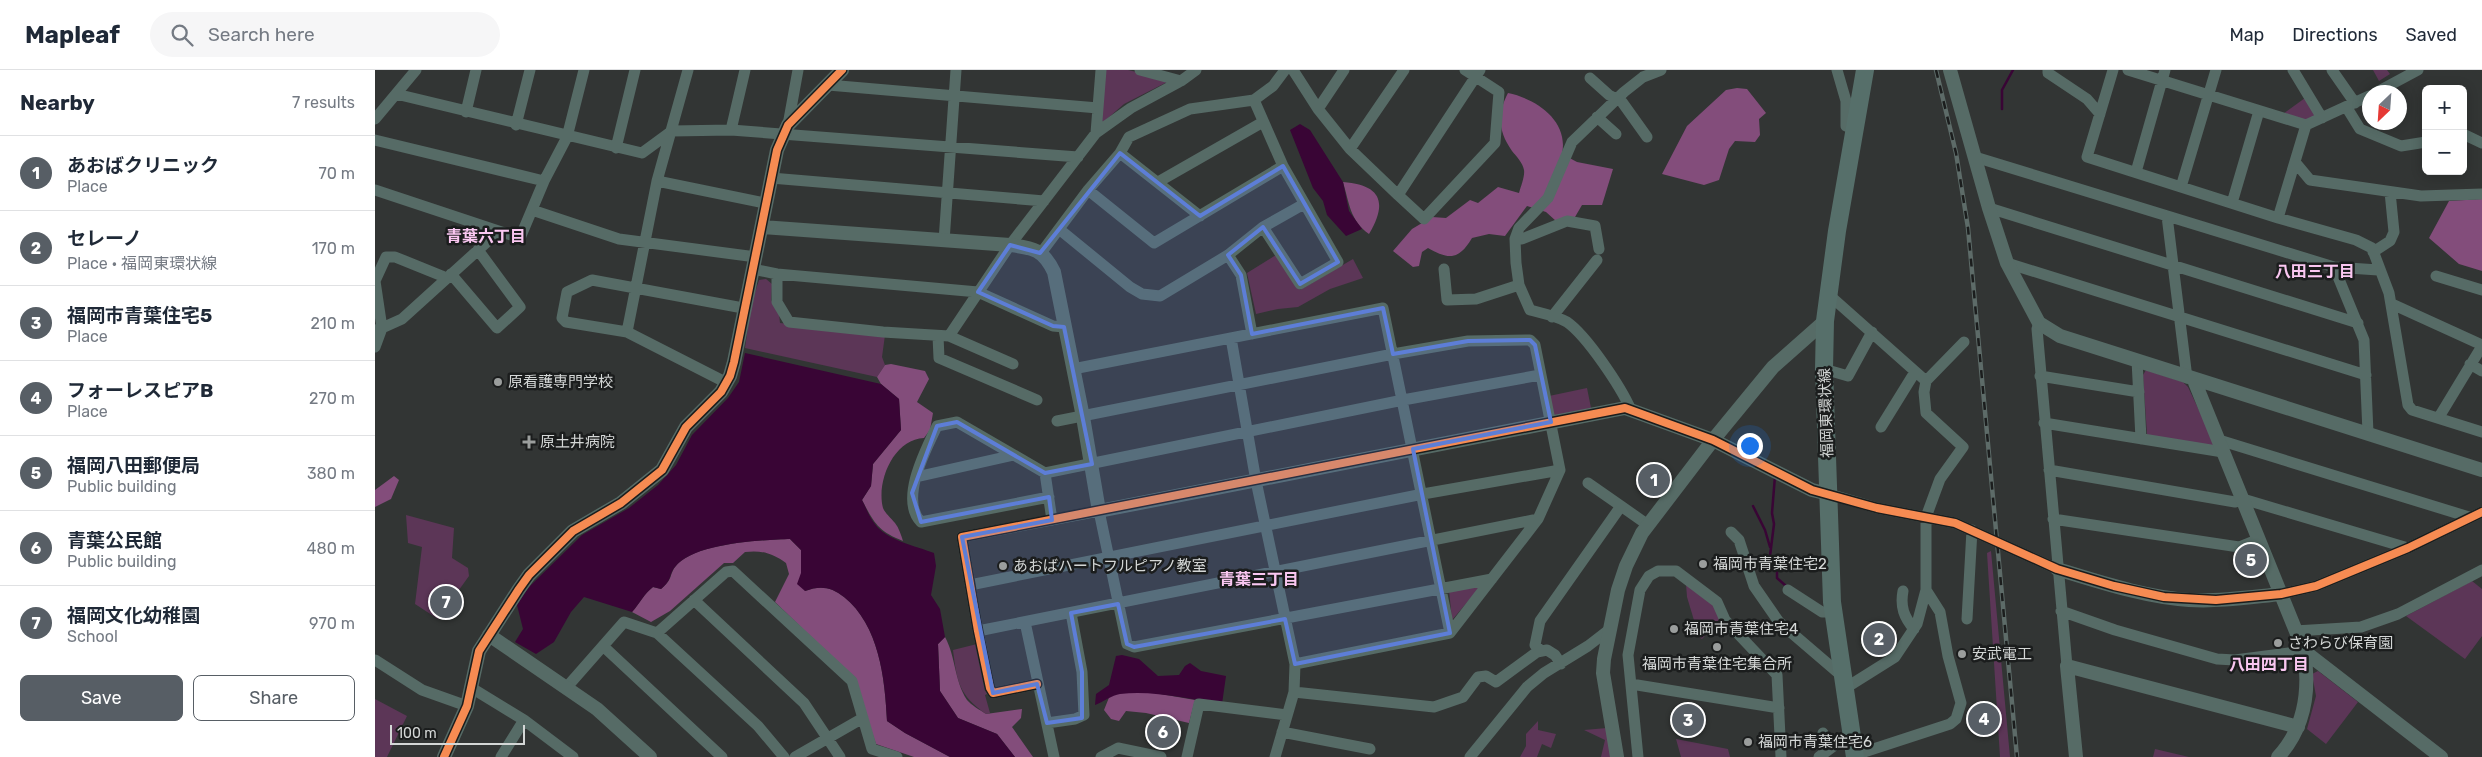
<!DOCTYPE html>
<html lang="en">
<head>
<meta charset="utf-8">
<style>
	:root { --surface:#fff; --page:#f6f6f7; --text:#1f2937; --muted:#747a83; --line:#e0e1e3; --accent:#575e65 }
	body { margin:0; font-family:Rubik,"Noto Sans JP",sans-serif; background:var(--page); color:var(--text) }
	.controls { position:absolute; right:15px; top:15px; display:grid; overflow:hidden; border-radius:8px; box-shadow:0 2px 12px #0003 }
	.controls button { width:45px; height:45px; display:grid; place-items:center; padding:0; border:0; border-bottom:1px solid var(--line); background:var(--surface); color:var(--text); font:25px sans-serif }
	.compass { position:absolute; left:1987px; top:15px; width:45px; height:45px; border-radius:50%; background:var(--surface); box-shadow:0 2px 12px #0003; rotate:205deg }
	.scale { position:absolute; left:15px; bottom:12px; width:135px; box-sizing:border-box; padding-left:5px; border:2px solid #d4d7d6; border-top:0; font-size:14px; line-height:18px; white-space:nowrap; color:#d4d7d6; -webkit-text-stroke:4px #1b1d1d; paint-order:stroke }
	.you { position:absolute; left:1374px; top:375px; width:18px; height:18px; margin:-12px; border:4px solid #fff; border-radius:50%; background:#1a73e8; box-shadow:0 0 0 8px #1a73e833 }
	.badge { display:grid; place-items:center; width:32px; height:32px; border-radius:50%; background:var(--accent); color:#fff; font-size:16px; font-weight:700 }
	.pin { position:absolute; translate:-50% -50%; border:2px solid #fff; box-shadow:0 1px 5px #0006 }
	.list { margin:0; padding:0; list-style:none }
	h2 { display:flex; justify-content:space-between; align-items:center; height:65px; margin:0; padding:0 20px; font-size:21px }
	h2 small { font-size:16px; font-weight:400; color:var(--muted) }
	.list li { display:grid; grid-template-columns:32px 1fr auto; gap:15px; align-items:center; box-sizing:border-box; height:75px; padding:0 20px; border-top:1px solid var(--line) }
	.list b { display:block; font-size:19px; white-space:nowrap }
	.list p { margin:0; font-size:16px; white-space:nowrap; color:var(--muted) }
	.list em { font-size:16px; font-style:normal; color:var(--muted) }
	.actions { display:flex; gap:10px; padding:15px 20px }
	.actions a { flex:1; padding:11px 0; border:1px solid var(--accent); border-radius:8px; text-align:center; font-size:18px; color:var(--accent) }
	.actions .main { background:var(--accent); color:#fff }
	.icon { flex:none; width:28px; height:28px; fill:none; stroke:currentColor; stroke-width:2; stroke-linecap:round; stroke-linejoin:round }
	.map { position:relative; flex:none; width:2107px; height:687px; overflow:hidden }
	header { display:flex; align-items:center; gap:30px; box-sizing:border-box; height:70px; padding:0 25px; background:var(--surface); border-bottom:1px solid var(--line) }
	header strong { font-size:24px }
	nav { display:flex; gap:28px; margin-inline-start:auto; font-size:18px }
	.search { width:350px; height:45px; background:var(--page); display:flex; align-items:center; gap:12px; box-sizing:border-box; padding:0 18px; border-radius:28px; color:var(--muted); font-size:19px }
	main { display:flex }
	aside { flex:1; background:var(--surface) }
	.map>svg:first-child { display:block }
</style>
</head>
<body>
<header>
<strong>Mapleaf</strong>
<div class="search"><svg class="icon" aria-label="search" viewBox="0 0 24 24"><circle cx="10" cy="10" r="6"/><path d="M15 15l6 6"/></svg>Search here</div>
<nav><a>Map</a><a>Directions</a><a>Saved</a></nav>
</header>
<main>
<aside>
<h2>Nearby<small>7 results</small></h2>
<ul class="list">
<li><span class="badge">1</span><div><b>あおばクリニック</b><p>Place</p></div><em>70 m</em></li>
<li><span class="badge">2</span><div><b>セレーノ</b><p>Place · 福岡東環状線</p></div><em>170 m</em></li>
<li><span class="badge">3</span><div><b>福岡市青葉住宅5</b><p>Place</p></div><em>210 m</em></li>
<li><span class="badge">4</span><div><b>フォーレスピアB</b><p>Place</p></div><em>270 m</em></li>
<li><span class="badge">5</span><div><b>福岡八田郵便局</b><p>Public building</p></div><em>380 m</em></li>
<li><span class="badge">6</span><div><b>青葉公民館</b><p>Public building</p></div><em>480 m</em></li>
<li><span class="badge">7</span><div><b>福岡文化幼稚園</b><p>School</p></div><em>970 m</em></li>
</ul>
<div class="actions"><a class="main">Save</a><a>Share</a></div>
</aside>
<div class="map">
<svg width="2107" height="687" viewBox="0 0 2107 687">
	<rect width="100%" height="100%" fill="#323534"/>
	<path fill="#5c3657" d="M 730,0 L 753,0 L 796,10 L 749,34 L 725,55 Z
		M 1998,0 L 2012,0 L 2015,4 L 2004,11 Z
		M 1930,28 L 1941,44 L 1933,52 L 1908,44 Z
		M 901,185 L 925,220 L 978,189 L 988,208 L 955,219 L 923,237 L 903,239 L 881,244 L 872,203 Z
		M 391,209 L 397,214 L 396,230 L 404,244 L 405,253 L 510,265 L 507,287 L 510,295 L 502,307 L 370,278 L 376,235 L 384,210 Z
		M 1771,300 L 1808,312 L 1813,317 L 1839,372 L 1838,377 L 1775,367 L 1772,364 L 1768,305 Z
		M 1212,318 L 1216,338 L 1179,346 L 1174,326 Z
		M 31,445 L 79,458 L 77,488 L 93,498 L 94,506 L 63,549 L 40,534 L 47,477 L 33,473 Z
		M 1616,481 L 1635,687 L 1625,687 L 1612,483 Z
		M 2097,511 L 2107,519 L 2107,566 L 2090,589 L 2031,546 Z
		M 1311,514 L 1339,534 L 1347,547 L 1327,569 L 1324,567 L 1312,527 Z
		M 1106,516 L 1077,550 L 1074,520 Z
		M 602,574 L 614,623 L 610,625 L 615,643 L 611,644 C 584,625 582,612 578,580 Z
		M 1943,601 L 1983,632 L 1951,674 L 1932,659 L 1941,626 L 1937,604 Z
		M 0,629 L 32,646 L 12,687 L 0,687 Z
		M 1163,651 L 1163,660 L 1181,664 L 1176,678 L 1167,674 L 1162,687 L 1145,687 L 1151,676 L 1151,664 Z
		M 1232,658 L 1237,687 L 1226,687 L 1230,670 L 1209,660 Z
		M 1301,669 L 1353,679 L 1355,687 L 1306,687 Z
		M 1780,679 L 1814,687 L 1778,687 Z"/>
	<path fill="#834d7b" d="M 1362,18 L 1372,19 L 1391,43 L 1384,49 L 1385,65 L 1380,72 L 1360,71 L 1354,79 L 1344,110 L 1329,115 L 1287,104 L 1312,56 L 1351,20 Z
		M 1133,23 C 1162,29 1194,51 1187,84 L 1202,92 L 1238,99 L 1227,135 L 1207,135 L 1200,147 L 1181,151 L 1171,142 L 1152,136 L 1130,166 L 1114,164 L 1097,168 C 1084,190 1074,190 1053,178 L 1047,182 L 1044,196 L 1038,197 L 1018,181 L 1037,159 L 1057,147 L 1071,148 L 1095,130 L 1103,133 L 1123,117 L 1144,123 C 1146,116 1150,106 1149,100 C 1148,93 1141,86 1137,81 C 1123,61 1122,44 1133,23 Z
		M 968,112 C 1006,115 1013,132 994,164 C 975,151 974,132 968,112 Z
		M 2107,129 L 2107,201 L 2084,194 L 2054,168 L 2074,131 Z
		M 516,294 L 550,301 L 554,309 L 542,332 L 558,343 L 555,360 L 549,368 C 519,369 501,411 508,438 C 510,443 516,448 520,453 C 524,458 526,465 528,471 C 503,461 499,453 487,430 L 496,416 L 498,394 L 526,360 L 524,329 L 506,314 L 502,307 L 510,295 Z
		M 19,406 L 24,410 L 16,429 L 0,437 L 0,420 Z
		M 415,469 L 426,480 L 426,503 L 430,521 C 445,515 457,517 469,527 C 504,555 510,608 512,651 L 530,663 L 575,687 L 539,687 L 501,674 L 478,607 L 400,532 L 414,504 L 411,493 C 397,483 386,480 370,482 L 358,493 L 349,493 L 295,541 L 276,552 L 257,542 C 265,533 269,524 278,517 L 286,519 C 298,509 294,506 300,497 C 318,473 387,470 415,469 Z
		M 570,567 C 581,587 579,610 592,630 C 596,635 605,640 611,644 L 647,639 L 646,648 L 637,657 L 658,687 L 640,687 L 622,664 L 583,648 L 565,621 L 563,574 Z
		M 745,617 L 820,630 L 814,653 L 771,643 L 751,641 L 744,651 L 736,649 L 729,640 L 735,625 Z"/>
	<path fill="#390535" d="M 925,54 L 935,60 L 968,112 L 974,141 L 987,159 L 971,166 L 952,145 L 948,131 L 938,118 L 915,60 Z
		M 370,283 L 506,314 L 524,329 L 526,360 L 498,394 L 496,416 L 487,430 C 491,437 494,447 500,454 C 511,470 541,476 559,483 L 561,496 L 556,525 L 565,539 L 570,567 L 563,574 L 565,621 L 583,648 L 622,664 L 640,687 L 575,687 L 530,663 L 512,651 C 510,608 504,555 469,527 C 457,517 445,515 430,521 L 422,514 L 426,503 L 426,480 L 415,469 C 388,470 318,473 300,497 C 293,506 298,509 286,519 L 278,517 C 269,524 265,533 257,542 L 209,527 L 196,542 L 179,572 L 161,584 L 140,572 L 148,559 L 142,535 L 154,517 L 207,465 L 254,438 L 283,415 L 301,395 L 317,365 L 353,328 L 364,312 Z
		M 747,585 L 764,589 L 783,606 L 804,605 L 810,596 L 815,593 L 826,601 L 851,606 L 847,634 C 814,629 778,620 745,624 C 737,625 728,632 720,635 L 721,624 L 734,615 L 741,586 Z"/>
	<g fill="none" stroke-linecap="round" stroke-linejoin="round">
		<path stroke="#390535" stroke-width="2.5" d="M 1627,39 L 1627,20 L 1638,0
			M 1400,406 L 1397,443 L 1399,454 L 1395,486 L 1402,499 L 1402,508 L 1411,516
			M 1378,436 L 1390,460 L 1395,477"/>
		<path stroke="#566b66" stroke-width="11" d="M 313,0 L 282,111 L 252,262 L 352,313
			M 765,0 L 806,11 L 821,0
			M 918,0 L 943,39 L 975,79 L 1023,125 L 1105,0
			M 1462,0 L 1471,31 L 1471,56 L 1478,59
			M 1673,0 L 1673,3 L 1712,29 L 1725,44
			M 1738,0 L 1712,87 L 1903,148 L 1981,170 L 1997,178 L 2014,223 L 2033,335 L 2037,340 L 2107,362
			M 1753,0 L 1931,55 L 1994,26
			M 1918,0 L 1947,48
			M 1957,0 L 1980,33
			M 1215,8 L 1234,25 L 1247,32 L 1272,67
			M 453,15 L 723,38
			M 2002,22 L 2043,0
			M 21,24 L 267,83 L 297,61 L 356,60 L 703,87
			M 879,30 L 908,96 L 963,192 L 925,214 L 888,157
			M 1972,38 L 1985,59 L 2026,76 L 2051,72
			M 943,39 L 969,0
			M 91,42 L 101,0
			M 1222,47 L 1241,64
			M 0,49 L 41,0
			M 141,55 L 155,0
			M 413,55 L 423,0
			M 356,60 L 370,0
			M 721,63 L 726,0
			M 2088,64 L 2107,73
			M 0,70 L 169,111
			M 241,78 L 260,0
			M 975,79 L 1029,0
			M 745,83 L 825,146
			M 1600,87 L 1959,197 L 2003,200
			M 1920,92 L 1935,110 L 2046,126 L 2107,124
			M 1761,102 L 1790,0
			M 396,108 L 669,131
			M 282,111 L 390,133
			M 783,112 L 888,52
			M 1806,117 L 1841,0
			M 0,120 L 145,168 L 169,111 L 192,67 L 209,0
			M 713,120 L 779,173 L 908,96
			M 1023,125 L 1049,149 L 1120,73 L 1124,22 L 1090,0
			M 1857,133 L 1884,41
			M 1614,138 L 1983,253
			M 157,140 L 244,169 L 381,187
			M 1792,146 L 1812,308
			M 1903,148 L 1931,55
			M 684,159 L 755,217 L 767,224 L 785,226 L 853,185 L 888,157 L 929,134
			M 1140,169 L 1147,169 L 1192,151 L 1220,156 L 1224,179
			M 569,171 L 581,0
			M 1998,182 L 2015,171 L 2019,162 L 2015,122
			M 666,183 L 713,120 L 745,83 L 754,67 L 815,39 L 879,30 L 898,16 L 910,0
			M 853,185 L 866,205 L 877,264
			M 1632,193 L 1991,305
			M 1959,197 L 1989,270 L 1993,363
			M 378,199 L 402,204 L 603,222 L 678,256 L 689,257
			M 1069,199 L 1072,230 L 1101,229 L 1144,215
			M 76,204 L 122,258 L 145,237 L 103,180
			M 402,204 L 402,232 L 414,252 L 508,262 L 574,266 L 635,175 L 721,63 L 756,38 L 806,11
			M 2061,206 L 2107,220
			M 1453,224 L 1551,311 L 1549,322 L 1551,343 L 1588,377 L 1565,409 L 1551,447 L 1551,520 L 1542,554 L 1520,587 L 1469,619
			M 2017,234 L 2107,275
			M 1177,247 L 1222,190
			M 1664,253 L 1662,259 L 1692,596
			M 1,260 L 7,258 L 0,211 L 11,187 L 20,187 L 72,208
			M 252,262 L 191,252 L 187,248 L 192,222 L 217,210 L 368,238
			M 563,266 L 564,288 L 662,330
			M 574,266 L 638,294
			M 856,268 L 881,411 L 920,594 L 919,622 L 900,687
			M 0,277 L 7,258 L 27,249 L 123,162
			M 1762,290 L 1766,369
			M 2095,294 L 2107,301
			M 698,299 L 1008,238 L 1075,563
			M 1449,299 L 1473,306 L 1497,262
			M 1665,306 L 1764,322
			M 1551,311 L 1589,272
			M 1256,340 C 1246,317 1212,266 1192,252 C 1182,246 1166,243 1155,240 L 1144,215 L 1141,193 L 1140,169 L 1144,158 L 1173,128 L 1197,72 L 1249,22 L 1268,7 L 1286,0
			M 2064,347 L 2107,276
			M 682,351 L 1018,284 L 1093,271 L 1155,270 L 1160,275 L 1185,400 L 1163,449 L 1075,563 L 920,594
			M 1669,353 L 1848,382
			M 1506,357 L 1540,302
			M 1844,370 L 2094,447
			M 1674,400 L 1860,432 L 1868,429 L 2033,478
			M 670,403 L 1028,330 L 1165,305
			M 541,407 L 639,385
			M 1213,413 L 1246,436
			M 1454,424 L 1502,438 L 1580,453 L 1682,499
			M 674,427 L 546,452 C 524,430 551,379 562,356 L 582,352 L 670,403 L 677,450
			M 1678,449 L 1864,477 L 1884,469
			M 1356,462 L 1364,470 L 1379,516 L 1404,552 L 1467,606
			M 595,515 L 1048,424 L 1185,400
			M 1413,520 L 1447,542 L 1458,542
			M 1528,521 C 1525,537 1529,547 1539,559
			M 1906,524 L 1941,516 L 2033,478 L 2107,442
			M 319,530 L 429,633 L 465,687
			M 1686,541 L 1740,560 L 1842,589 L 1860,590 L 1929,581
			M 1592,549 L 1597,460
			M 650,552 L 679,687
			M 603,561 L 1163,449
			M 1920,561 L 1986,557 L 2023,544 L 2107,500
			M 282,563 L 351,502 L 358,501 L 477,611 L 497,679 L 522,687
			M 228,576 L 347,687
			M 1166,581 L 1160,575 L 1165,551 L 1246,436 L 1273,455
			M 0,590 L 47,620 L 92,636
			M 662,614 L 618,623 L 615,618 L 603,561 L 587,467 L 724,441 L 752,574 L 759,577 L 1117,509
			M 1256,614 L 1404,638
			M 95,617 L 149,650 L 198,687
			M 191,618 L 249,552 L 282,563 L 383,656 L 409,687
			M 919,622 L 1059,637 L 1088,627 L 1103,607 L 1111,606 L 1121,612 L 1162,582 L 1172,580 L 1180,585 L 1186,594
			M 672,653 L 700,649 L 709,645 L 707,602 L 696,543
			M 907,662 L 995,679
			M 1448,663 L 1449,683
			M 1480,685 L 1575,654 L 1581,649 L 1586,633 L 1573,586 L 1565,542 L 1551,520
			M 126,687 L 149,650
			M 420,687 L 488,648
			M 726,687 L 743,678 L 786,687
			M 812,687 L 824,634 L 912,645
			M 1095,687 L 1152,617 L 1169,603 L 1213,576 L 1235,559
			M 1263,687 L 1253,585 L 1265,520 L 1274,506 L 1283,501 L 1301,501 L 1342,532 L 1350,550 L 1402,605 L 1406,687
			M 1444,687 L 1476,663"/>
		<path stroke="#566b66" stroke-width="14" d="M 1575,0 L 1614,138 L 1632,193 L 1664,253 L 1685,266 L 2107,400
			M 387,157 L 635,175 C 658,178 668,179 679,202 L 708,347 L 724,441 L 1250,338 L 1338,370 L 1437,420 L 1454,424
			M 1819,310 L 1929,581 C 1935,619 1930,658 1903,687
			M 1682,499 C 1725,512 1769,527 1814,530 C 1844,532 1876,527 1906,524
			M 114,565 L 222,639 L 275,687
			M 1929,581 L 2066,687
			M 69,687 L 92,636 L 104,581 L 144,519 L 154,505 L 198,461 L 246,433 L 287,400 L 311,357 L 346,322 L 355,306 L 359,292 L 402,80 L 413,55 L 467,0
			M 1242,687 L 1228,603 L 1229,589 L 1243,520 L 1251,496 L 1267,463 L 1338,370 L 1398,297 L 1450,251
			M 1701,687 L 1692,596 L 1923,657"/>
		<path stroke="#566f6a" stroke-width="18" d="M 1480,687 L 1457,532 L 1449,299 L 1450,251 L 1462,161 L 1490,0"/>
		<g stroke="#5d6b68" stroke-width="4.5">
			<path id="rail" d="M 1561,0 L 1581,83 L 1593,158 L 1642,687"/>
		</g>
		<use href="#rail" stroke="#1b1d1d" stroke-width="2.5" stroke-dasharray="8" stroke-linecap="butt"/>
		<g stroke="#1b1d1d" stroke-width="11">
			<path id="cycleway" d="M 662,614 L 618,623 L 615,618 L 603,561 L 587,467 L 1250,338 L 1338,370 L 1437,420 L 1502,438 L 1580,453 L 1682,499 L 1739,516 L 1789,527 L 1841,530 L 1906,524 L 1941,516 L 2033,478 L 2107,442
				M 69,687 L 92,636 L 104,581 L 144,519 L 154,505 L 198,461 L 246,433 L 287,400 L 311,357 L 346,322 L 355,306 L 359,292 L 402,80 L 413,55 L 467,0"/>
		</g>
		<use href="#cycleway" stroke="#f68b52" stroke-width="8"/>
	</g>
	<path fill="#5d7ed7" fill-opacity="0.2" stroke="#5d7ed7" stroke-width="4" stroke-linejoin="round" d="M 745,83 L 825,146 L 908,96 L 963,192 L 925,214 L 888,157 L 853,185 L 866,205 L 877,264 L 1008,238 L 1018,284 L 1093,271 L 1155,270 L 1160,275 L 1176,352 L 1038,379 L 1075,563 L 920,594 L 910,549 L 759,577 L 752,574 L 743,534 L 696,543 L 707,602 L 707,648 L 672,653 L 662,614 L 618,623 L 587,467 L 677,450 L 674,427 L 546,452 L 537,423 L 562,356 L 582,352 L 670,403 L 717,394 L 689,257 L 678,256 L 603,222 L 635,175 L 665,183 Z"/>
	<g fill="#9b9e9d" stroke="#1b1d1d" stroke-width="2">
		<circle cx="123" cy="312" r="5"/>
		<path d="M151.5 364.5h5v5h5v5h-5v5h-5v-5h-5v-5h5z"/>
		<circle cx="1328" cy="494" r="5"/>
		<circle cx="628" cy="496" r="5"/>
		<circle cx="1299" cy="559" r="5"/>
		<circle cx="1903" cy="573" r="5"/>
		<circle cx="1342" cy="577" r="5"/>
		<circle cx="1587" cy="584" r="5"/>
		<circle cx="1373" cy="672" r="5"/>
	</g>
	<g text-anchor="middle" stroke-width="5" stroke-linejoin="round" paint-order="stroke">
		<g font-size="15" fill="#d4d7d6" stroke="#1b1d1d" text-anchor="start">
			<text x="133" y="317">原看護専門学校</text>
			<text x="165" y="377">原土井病院</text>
			<text x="1338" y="499">福岡市青葉住宅2</text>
			<text x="638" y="501">あおばハートフルピアノ教室</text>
			<text x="1309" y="564">福岡市青葉住宅4</text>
			<text x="1913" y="578">さわらび保育園</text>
			<text x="1597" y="589">安武電工</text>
			<text x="1342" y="599" text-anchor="middle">福岡市青葉住宅集合所</text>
			<text x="1383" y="677">福岡市青葉住宅6</text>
		</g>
		<g font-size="15" fill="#d4d7d6" stroke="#1b1d1d">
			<text transform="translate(1451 343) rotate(-92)" y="5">福岡東環状線</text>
		</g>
		<g font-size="16" font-weight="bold" fill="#fac7f1" stroke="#1b1d1d">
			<text x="111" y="172">青葉六丁目</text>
			<text x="1940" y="207">八田三丁目</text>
			<text x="884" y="515">青葉三丁目</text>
			<text x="1894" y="600">八田四丁目</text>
		</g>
	</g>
</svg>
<div class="controls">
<button>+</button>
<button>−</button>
</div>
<svg class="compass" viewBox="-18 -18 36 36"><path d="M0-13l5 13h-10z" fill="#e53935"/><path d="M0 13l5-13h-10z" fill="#747a83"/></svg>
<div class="scale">100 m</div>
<div class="you"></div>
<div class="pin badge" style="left:1279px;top:410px">1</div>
<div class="pin badge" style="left:1504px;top:569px">2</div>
<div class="pin badge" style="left:1313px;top:650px">3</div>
<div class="pin badge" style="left:1609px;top:649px">4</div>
<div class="pin badge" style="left:1876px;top:490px">5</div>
<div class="pin badge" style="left:788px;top:662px">6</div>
<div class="pin badge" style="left:71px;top:532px">7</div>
</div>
</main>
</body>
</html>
